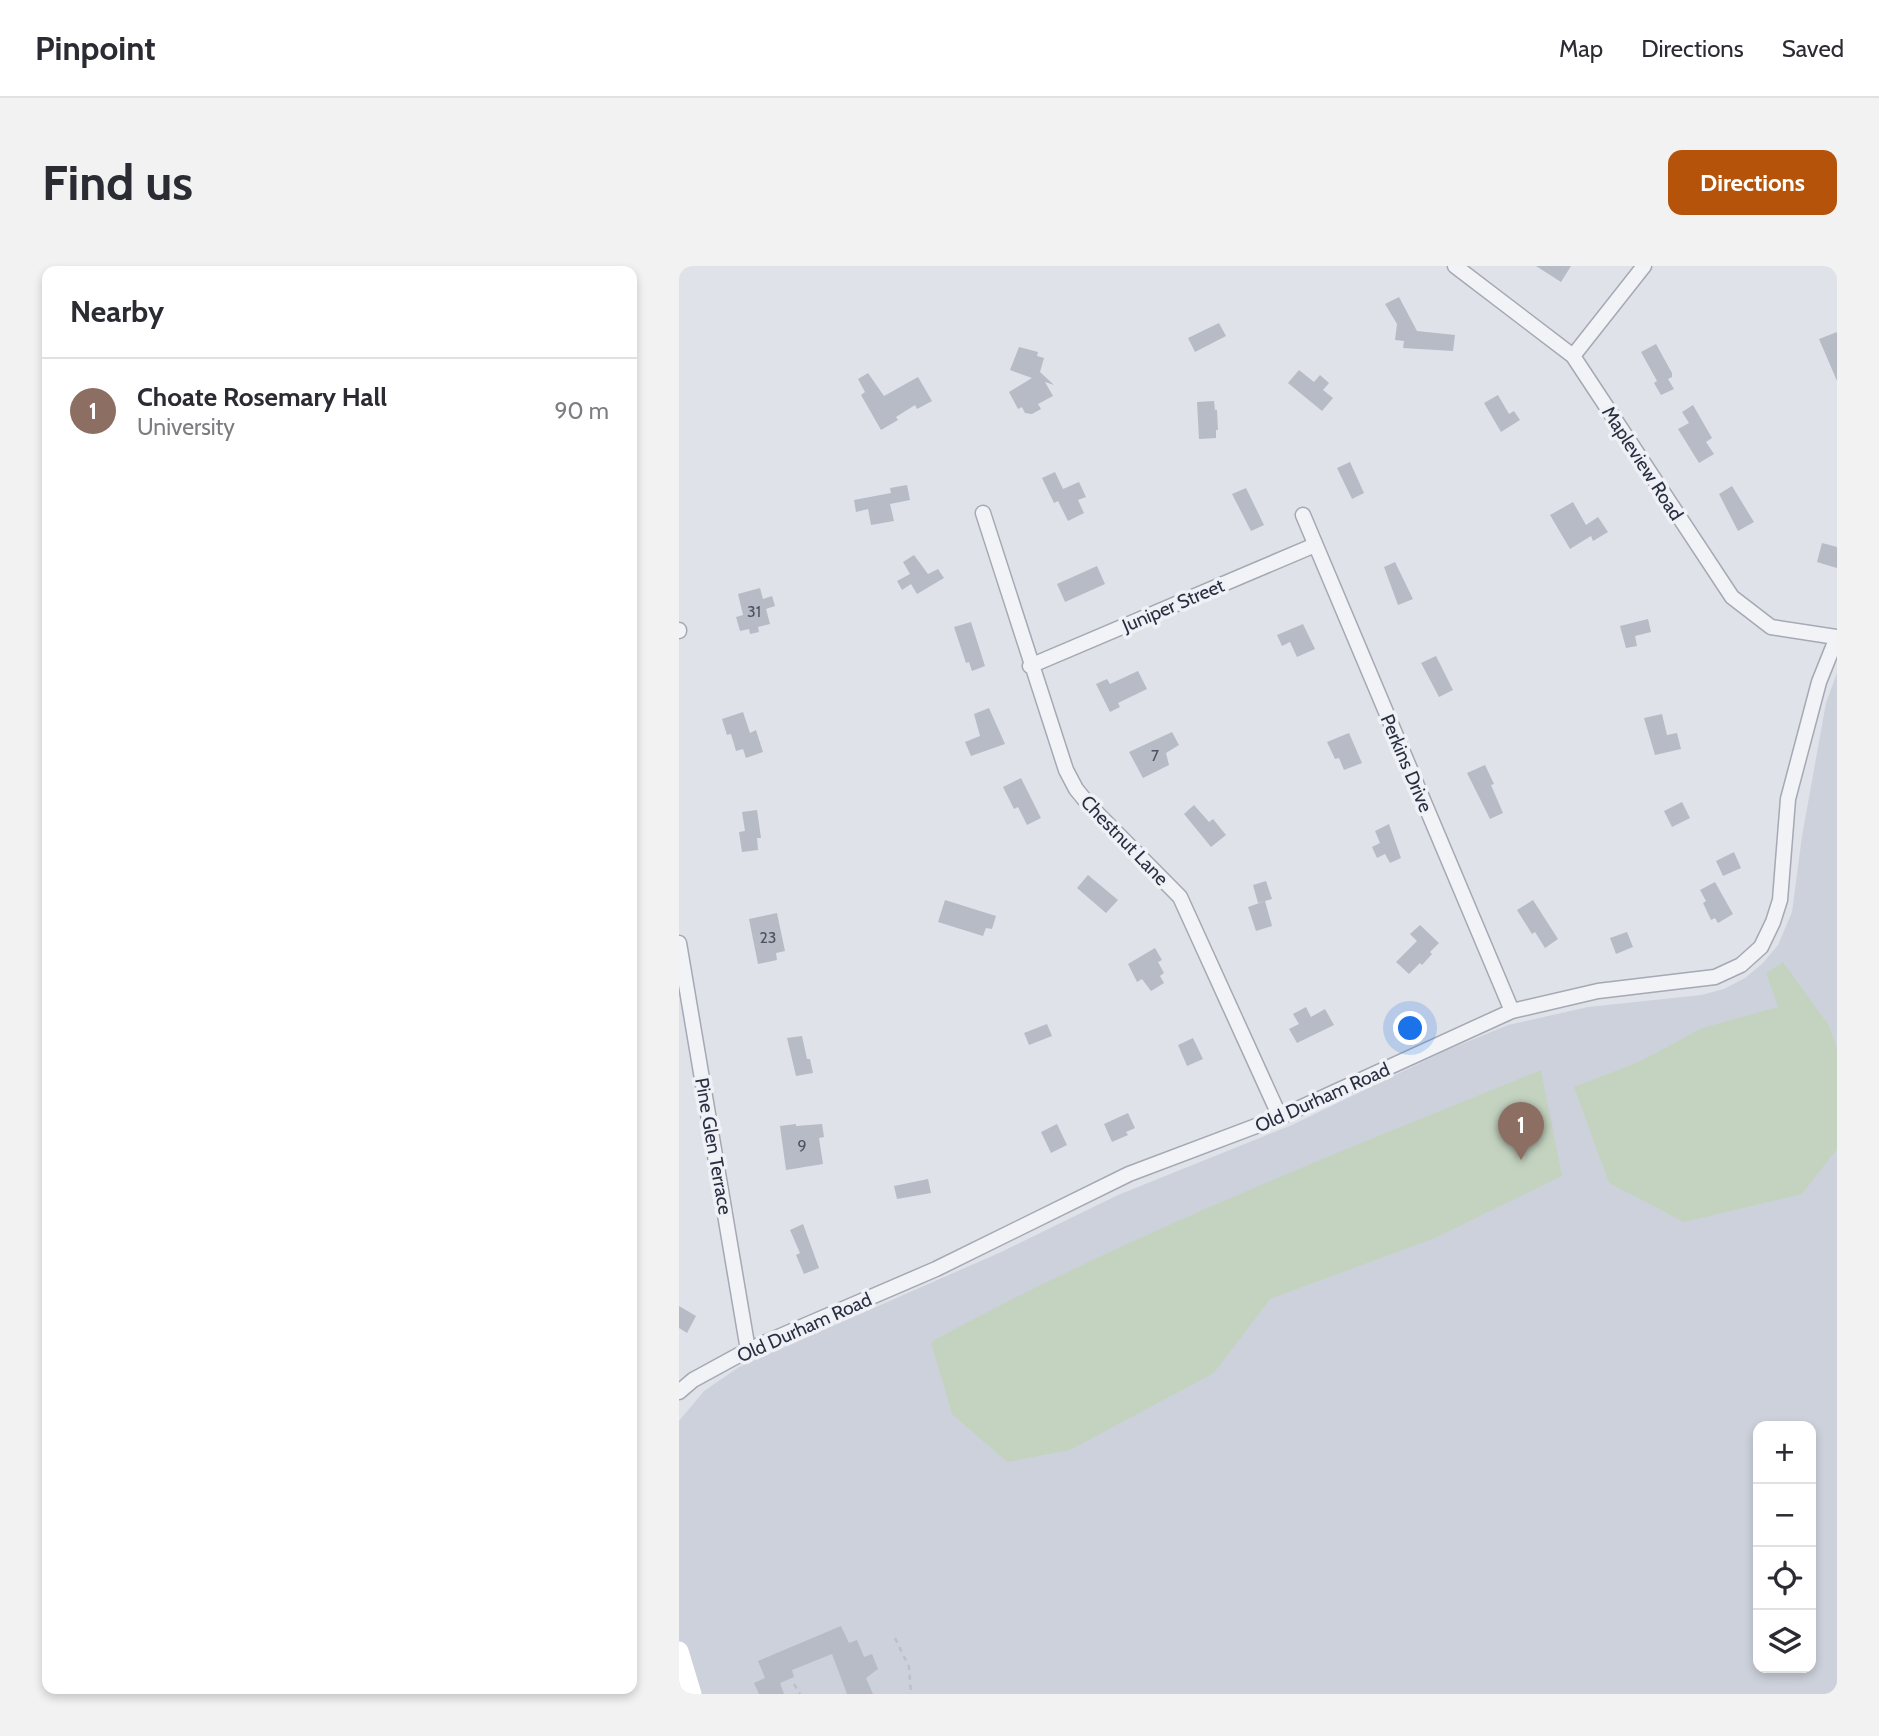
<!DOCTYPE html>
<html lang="en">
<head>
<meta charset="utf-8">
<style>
	:root { --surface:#fff; --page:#f2f2f3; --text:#2b2b33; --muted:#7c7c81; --line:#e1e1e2; --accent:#b45309 }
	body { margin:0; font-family:Cabin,sans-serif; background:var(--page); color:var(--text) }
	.controls { position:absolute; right:21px; bottom:21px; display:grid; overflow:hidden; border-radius:14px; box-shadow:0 4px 10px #0003 }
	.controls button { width:63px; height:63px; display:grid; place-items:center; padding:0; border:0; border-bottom:2px solid var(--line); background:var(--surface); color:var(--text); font:35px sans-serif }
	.you { position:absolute; left:732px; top:763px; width:24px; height:24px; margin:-18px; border:5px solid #fff; border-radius:50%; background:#1a73e8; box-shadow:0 0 0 10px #1a73e833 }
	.badge { display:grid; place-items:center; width:46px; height:46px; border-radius:50%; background:var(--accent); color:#fff; font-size:23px; font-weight:700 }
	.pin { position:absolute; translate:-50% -58px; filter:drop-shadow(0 2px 4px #0008) }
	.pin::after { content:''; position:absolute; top:37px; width:24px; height:21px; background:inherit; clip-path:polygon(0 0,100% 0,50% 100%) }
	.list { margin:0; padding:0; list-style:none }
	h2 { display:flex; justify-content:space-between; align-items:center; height:91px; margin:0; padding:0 28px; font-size:30px }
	h2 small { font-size:23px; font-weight:400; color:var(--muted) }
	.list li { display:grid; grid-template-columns:46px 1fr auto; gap:21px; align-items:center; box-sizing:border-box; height:105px; padding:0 28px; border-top:2px solid var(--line) }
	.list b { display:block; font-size:26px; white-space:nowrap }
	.list p { margin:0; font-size:23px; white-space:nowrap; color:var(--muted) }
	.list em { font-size:23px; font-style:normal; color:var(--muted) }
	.icon { flex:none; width:38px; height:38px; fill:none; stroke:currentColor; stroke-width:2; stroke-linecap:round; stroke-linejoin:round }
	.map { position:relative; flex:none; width:1158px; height:1428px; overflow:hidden; border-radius:14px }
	header { display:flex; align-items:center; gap:42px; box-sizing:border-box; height:98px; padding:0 35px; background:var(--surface); border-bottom:2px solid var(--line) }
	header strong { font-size:33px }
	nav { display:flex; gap:38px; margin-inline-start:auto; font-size:24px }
	.intro { display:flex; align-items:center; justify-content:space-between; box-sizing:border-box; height:168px; padding:0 42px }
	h1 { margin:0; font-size:49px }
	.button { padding:18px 32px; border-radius:14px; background:var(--accent); color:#fff; font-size:24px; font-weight:700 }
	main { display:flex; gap:42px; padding:0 42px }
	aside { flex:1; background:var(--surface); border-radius:14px; box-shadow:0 4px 10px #0003 }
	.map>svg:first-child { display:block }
</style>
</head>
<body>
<header>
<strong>Pinpoint</strong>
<nav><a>Map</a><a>Directions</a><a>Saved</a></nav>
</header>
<div class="intro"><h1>Find us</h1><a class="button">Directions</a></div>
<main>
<aside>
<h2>Nearby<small></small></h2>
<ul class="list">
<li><span class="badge" style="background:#8d6e63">1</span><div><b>Choate Rosemary Hall</b><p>University</p></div><em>90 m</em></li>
</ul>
</aside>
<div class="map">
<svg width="1158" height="1428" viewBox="0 0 1158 1428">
	<rect width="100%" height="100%" fill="#dfe2e9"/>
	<path fill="#cdd1db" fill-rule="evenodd" d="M 1158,407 L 1158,1428 L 0,1428 L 0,1155 L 25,1125 L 60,1101 L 320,987 L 439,929 L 613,859 L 766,785 L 829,759 L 909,741 L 1022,729 L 1045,723 L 1066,712 L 1084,697 L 1099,679 L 1113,646 L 1123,570 L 1147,437 ZM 1079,1160 L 1132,1160 L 1132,1402 L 1079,1402 Z"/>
	<path fill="#c4d3c0" d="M 1104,696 L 1151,761 L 1158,783 L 1158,883 L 1123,928 L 1005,956 L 930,917 L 895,821 L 962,795 L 1023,762 L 1099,741 L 1087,707 Z
		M 862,804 L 883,910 L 756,972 L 591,1033 L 535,1107 L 391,1184 L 328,1196 L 273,1148 L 252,1076 C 447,969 656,888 862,804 Z"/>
	<path fill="#b6bbc6" d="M 857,0 L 892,0 L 882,16 Z
		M 720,31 L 738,65 L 776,69 L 774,85 L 724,82 L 725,75 L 716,74 L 718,58 L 706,38 Z
		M 540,57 L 547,70 L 516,86 L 509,72 Z
		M 1158,66 L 1158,115 L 1140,73 Z
		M 977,78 L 993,107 L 993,111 L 989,113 L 995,123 L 982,129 L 975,117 L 978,115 L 962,86 Z
		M 340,81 L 359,86 L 358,90 L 365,92 L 361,106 L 375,119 L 366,116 L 374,130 L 359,138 L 362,143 L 353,148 L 346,147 L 343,141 L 339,143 L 330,126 L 353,112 L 331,104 Z
		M 620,104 L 635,116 L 641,109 L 650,117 L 644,124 L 654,132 L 643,145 L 609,117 Z
		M 189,107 L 205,130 L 239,111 L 253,135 L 238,143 L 236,139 L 217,151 L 219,154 L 202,164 L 182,129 L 186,126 L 179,113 Z
		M 819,129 L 830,148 L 835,145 L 841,154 L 822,166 L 805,137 Z
		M 535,135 L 536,144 L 538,144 L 539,164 L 537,164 L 537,172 L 520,173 L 518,136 Z
		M 1014,139 L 1033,172 L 1027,176 L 1035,188 L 1020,197 L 999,163 L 1010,157 L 1003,146 Z
		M 671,196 L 685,227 L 673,233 L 658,202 Z
		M 376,206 L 384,223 L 400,216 L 407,231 L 399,234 L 405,247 L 389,255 L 379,235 L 375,237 L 363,212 Z
		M 228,219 L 231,234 L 211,238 L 215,255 L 192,259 L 189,243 L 177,246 L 175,234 L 212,227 L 211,222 Z
		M 1053,220 L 1075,256 L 1059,265 L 1040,228 Z
		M 567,222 L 585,259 L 572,265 L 553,228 Z
		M 894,236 L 907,259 L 919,251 L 929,266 L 914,275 L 912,270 L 891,283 L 871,249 Z
		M 1143,277 L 1158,281 L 1158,302 L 1138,296 Z
		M 235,289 L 249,308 L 259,303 L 265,312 L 238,328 L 232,318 L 223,324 L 218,315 L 231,308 L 224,296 Z
		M 716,296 L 734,333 L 719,339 L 705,301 Z
		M 418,300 L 426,318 L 386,336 L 378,318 Z
		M 81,322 L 84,333 L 93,330 L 96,340 L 87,343 L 91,358 L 79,361 L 80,366 L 71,368 L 70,363 L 61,365 L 57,351 L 64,349 L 59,328 Z
		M 969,353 L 972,366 L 956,370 L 958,380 L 947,382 L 941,360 Z
		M 292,356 L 306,400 L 293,405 L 290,396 L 287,397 L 275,361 Z
		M 624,358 L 636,383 L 618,391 L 611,376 L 603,380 L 598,369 Z
		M 757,390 L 774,424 L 760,431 L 742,397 Z
		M 459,405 L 468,423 L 439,437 L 441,441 L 431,446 L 417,418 L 428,413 L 431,418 Z
		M 310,442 L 326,478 L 292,490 L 286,476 L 301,470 L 295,448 Z
		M 64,446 L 71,467 L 77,464 L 84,486 L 67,492 L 64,483 L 57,485 L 52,468 L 48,469 L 43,453 Z
		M 983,448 L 988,469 L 998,467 L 1002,483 L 976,489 L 965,452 Z
		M 493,466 L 500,479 L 487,487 L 490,499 L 464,512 L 450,486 Z
		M 670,467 L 683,497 L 665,504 L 660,492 L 656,493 L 648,476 Z
		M 806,499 L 815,518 L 812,519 L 824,547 L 811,553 L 788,507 Z
		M 342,512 L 362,552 L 348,559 L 339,541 L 335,543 L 324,521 Z
		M 1003,536 L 1011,552 L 993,561 L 985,545 Z
		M 515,539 L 530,556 L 534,553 L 547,569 L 532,581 L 505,548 Z
		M 78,544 L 82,572 L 78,572 L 79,584 L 63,586 L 60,566 L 66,565 L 63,546 Z
		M 710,558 L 722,592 L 711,597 L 706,588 L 698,592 L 693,581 L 701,577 L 696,565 Z
		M 1055,586 L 1062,602 L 1044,610 L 1037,595 Z
		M 409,609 L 439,634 L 427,647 L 398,622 Z
		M 587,615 L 593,633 L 579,637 L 574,619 Z
		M 1036,616 L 1054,648 L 1039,657 L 1036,652 L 1032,654 L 1024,637 L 1027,635 L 1021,624 Z
		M 266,634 L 317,650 L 313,663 L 307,662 L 304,670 L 259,656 Z
		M 854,634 L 879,673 L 866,682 L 856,666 L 853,668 L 838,644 Z
		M 586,635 L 593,660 L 577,665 L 569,641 Z
		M 98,647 L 106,685 L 97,687 L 98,694 L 79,698 L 70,653 Z
		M 741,659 L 760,677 L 751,686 L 753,688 L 743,699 L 741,697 L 730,708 L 717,696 L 738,675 L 731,668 Z
		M 948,666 L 954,681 L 937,688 L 931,672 Z
		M 476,682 L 483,694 L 479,696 L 485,707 L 481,710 L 485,717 L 472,725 L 463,713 L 458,716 L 449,698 Z
		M 627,741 L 632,751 L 646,743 L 655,759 L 618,777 L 610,763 L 620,758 L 614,748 Z
		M 368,758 L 373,770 L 350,779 L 345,767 Z
		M 123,770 L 128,793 L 131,793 L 134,807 L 117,810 L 108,772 Z
		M 514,772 L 524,793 L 508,800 L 499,779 Z
		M 449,847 L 456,862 L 447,866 L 449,869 L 433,876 L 425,858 Z
		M 117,858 L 117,860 L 143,858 L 145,871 L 140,872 L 144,898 L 107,904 L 101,860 Z
		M 378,858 L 388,879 L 372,887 L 362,866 Z
		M 249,913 L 252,927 L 218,933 L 215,920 Z
		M 124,958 L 140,1002 L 125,1008 L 117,989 L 121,987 L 111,964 Z
		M 0,1040 L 17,1050 L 8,1067 L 0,1062 Z
		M 162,1360 L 170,1377 L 178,1374 L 185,1391 L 193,1388 L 199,1403 L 187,1412 L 194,1428 L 168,1428 L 153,1388 L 113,1404 L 115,1411 L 101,1417 L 105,1428 L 80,1428 L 75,1417 L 86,1412 L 79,1395 Z"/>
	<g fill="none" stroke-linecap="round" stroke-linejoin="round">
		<g stroke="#a4a9b3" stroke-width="17">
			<path id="minor" d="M 776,0 L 894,90 L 1053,331 L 1092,361 L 1157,371
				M 894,90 L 965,0
				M 304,247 L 387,504 L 397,523 L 410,539 L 501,631 L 601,851
				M 624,249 L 833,745
				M 0,364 L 0,365
				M 351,400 L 636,279
				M 0,677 L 69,1084
				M 0,1126 L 14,1114 L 69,1084 L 257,1003 L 450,908 L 601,851 L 833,745 L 919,725 L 1036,711 L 1062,699 L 1082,681 L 1094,656 L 1101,634 L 1109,533 L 1140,416 L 1158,371"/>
		</g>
		<path stroke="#bdc0c7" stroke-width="2.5" stroke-dasharray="5 5" stroke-linecap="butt" d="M 216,1372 L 230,1401 L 232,1428
			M 115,1418 L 121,1428"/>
		<use href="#minor" stroke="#f2f3f7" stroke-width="14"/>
		<path stroke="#fff" stroke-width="19" d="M 0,1385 L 13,1428"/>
	</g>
	<g text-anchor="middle" stroke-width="7" stroke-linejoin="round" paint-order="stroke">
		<g font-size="16" fill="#4c5262">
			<text x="75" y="351">31</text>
			<text x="476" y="495">7</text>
			<text x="89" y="677">23</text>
			<text x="123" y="885">9</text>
		</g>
		<g font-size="19" fill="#282f40" stroke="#eff1f6">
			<text transform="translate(964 197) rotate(57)" y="7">Mapleview Road</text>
			<text transform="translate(494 339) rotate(-23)" y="7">Juniper Street</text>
			<text transform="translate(728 497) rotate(67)" y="7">Perkins Drive</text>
			<text transform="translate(446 574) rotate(46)" y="7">Chestnut Lane</text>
			<text transform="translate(643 831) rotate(-24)" y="7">Old Durham Road</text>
			<text transform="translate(35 880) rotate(80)" y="7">Pine Glen Terrace</text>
			<text transform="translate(125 1061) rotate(-24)" y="7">Old Durham Road</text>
		</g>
	</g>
</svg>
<div class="controls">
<button>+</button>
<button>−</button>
<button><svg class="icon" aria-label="locate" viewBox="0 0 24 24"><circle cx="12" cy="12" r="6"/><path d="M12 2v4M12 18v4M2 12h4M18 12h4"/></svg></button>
<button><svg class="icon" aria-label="layers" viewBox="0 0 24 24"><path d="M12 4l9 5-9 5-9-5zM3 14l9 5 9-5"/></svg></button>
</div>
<div class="you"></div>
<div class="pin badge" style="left:842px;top:894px;background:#8d6e63">1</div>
</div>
</main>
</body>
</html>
